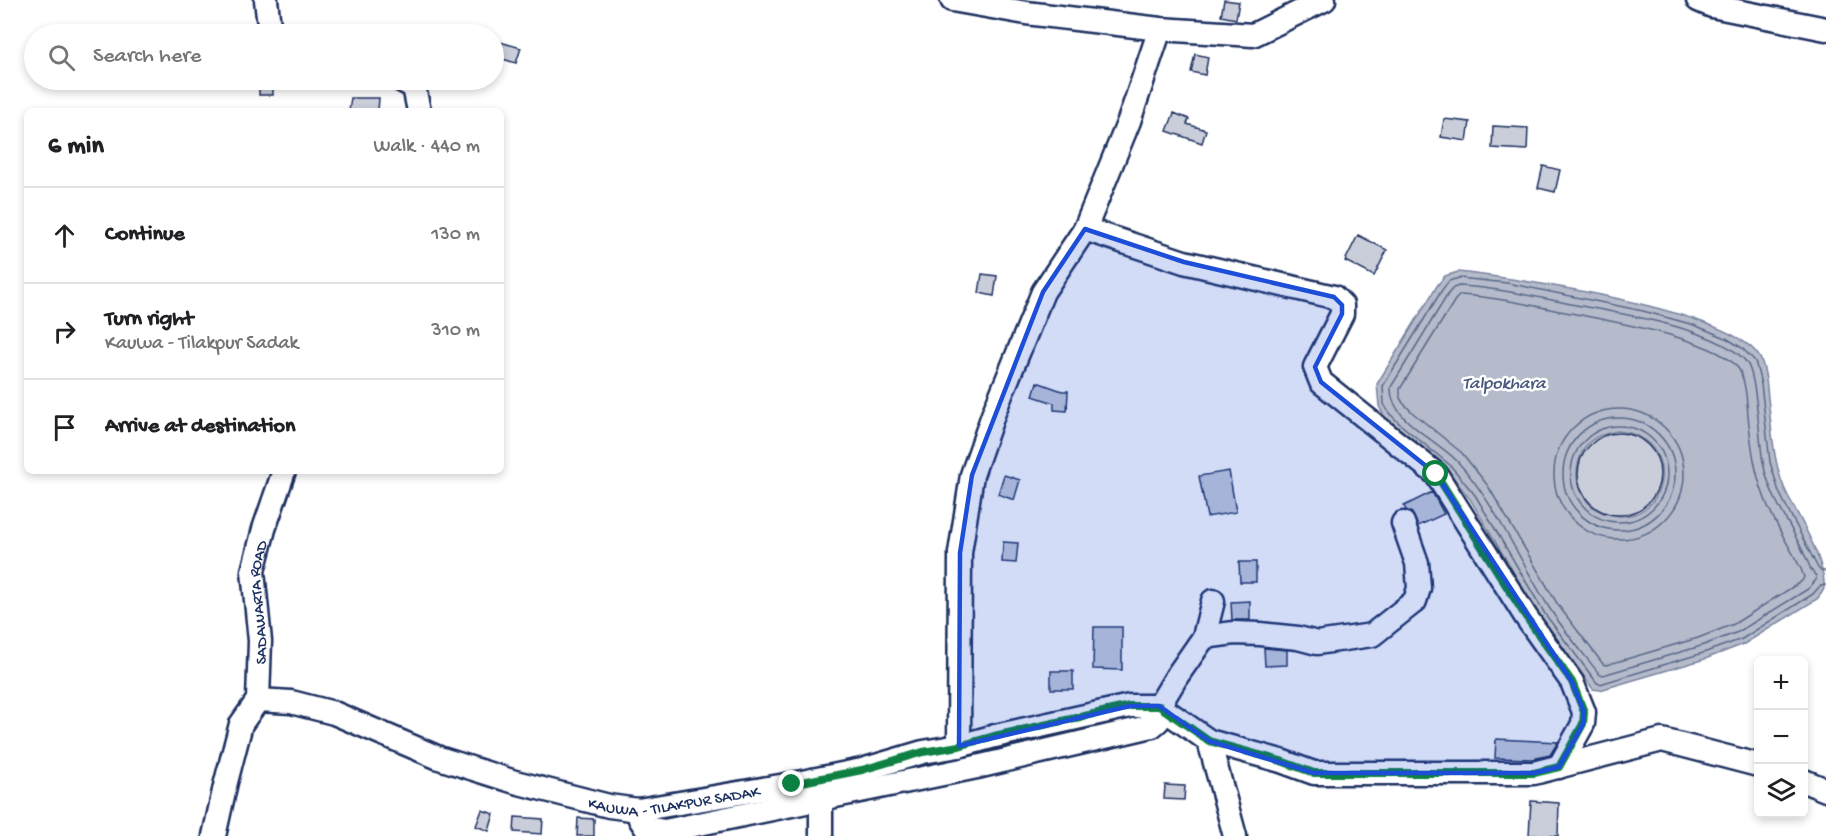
<!DOCTYPE html>
<html lang="en">
<head>
<meta charset="utf-8">
<style>
	:root { --surface:#fff; --page:#f2f2f2; --text:#202124; --muted:#757577; --line:#e0e0e0 }
	body { margin:0; font-family:"Gochi Hand",sans-serif; background:var(--page); color:var(--text) }
	.controls { position:absolute; right:18px; bottom:18px; display:grid; overflow:hidden; border-radius:9px; box-shadow:0 3px 9px #0003 }
	.controls button { width:54px; height:54px; display:grid; place-items:center; padding:0; border:0; border-bottom:2px solid var(--line); background:var(--surface); color:var(--text); font:30px sans-serif }
	.stop { position:absolute; width:18px; height:18px; margin:-14px; border:4px solid #0b8043; border-radius:50%; background:#fff }
	.stop.end { background:#0b8043; border-color:#fff; box-shadow:0 2px 6px #0008 }
	.list { margin:0; padding:0; list-style:none }
	h2 { display:flex; justify-content:space-between; align-items:center; height:78px; margin:0; padding:0 24px; font-size:26px }
	h2 small { font-size:20px; font-weight:400; color:var(--muted) }
	.list li { display:grid; grid-template-columns:39px 1fr auto; gap:18px; align-items:center; box-sizing:border-box; height:96px; padding:0 24px; border-top:2px solid var(--line) }
	.list b { display:block; font-size:22px; white-space:nowrap }
	.list p { margin:0; font-size:20px; white-space:nowrap; color:var(--muted) }
	.list em { font-size:20px; font-style:normal; color:var(--muted) }
	.icon { flex:none; width:33px; height:33px; fill:none; stroke:currentColor; stroke-width:2; stroke-linecap:round; stroke-linejoin:round }
	.map { position:relative; flex:none; width:1826px; height:836px; overflow:hidden }
	.search { position:absolute; background:var(--surface); box-shadow:0 3px 9px #0003; left:24px; top:24px; width:480px; height:66px; display:flex; align-items:center; gap:15px; box-sizing:border-box; padding:0 21px; border-radius:33px; color:var(--muted); font-size:22px }
	.panel { position:absolute; background:var(--surface); box-shadow:0 3px 9px #0003; left:24px; top:108px; width:480px; height:366px; border-radius:9px }
	.map>svg:first-child { display:block }
</style>
</head>
<body>
<div class="map">
<svg width="1826" height="836" viewBox="0 0 1826 836">
	<rect width="100%" height="100%" fill="#fff"/>
	<filter id="ink" filterUnits="userSpaceOnUse"><feTurbulence type="fractalNoise" baseFrequency=".0167" numOctaves="2"/><feDisplacementMap in="SourceGraphic" scale="12" xChannelSelector="R" yChannelSelector="G"/><feConvolveMatrix kernelMatrix="1 2 1 2 8 2 1 2 1" color-interpolation-filters="sRGB"/></filter>
	<g filter="url(#ink)">
		<path fill="#b5bbca" stroke="#77839f" stroke-width="1.5" fill-rule="evenodd" d="M 1458,272 C 1514,278 1735,310 1760,358 C 1766,369 1767,386 1768,398 C 1772,430 1773,467 1788,496 C 1800,518 1826,563 1824,588 C 1823,592 1820,595 1817,599 L 1744,644 L 1705,659 L 1600,690 L 1593,689 L 1540,617 L 1470,499 L 1447,470 L 1397,429 L 1384,416 L 1379,406 L 1377,384 L 1437,286 L 1445,276 ZM 1617,431 C 1684,436 1670,530 1608,514 C 1595,511 1586,503 1581,491 C 1572,474 1579,448 1595,438 C 1602,434 1610,433 1617,431 Z"/>
		<g fill="none" stroke-linecap="round" stroke-linejoin="round">
			<path stroke="#596789" stroke-width="1.5" d="M 1459,286 C 1498,288 1537,297 1576,305 C 1617,313 1722,329 1747,363 C 1757,378 1759,441 1763,462 C 1770,502 1798,533 1811,570 L 1816,576 L 1816,580 L 1808,589 L 1738,632 L 1701,646 L 1603,675 L 1600,675 C 1583,653 1565,632 1550,609 C 1519,560 1497,506 1458,462 C 1438,440 1389,420 1391,387 L 1448,294 L 1453,288 Z
				M 1460,295 C 1499,297 1538,307 1576,314 C 1612,322 1717,339 1738,368 C 1747,380 1747,410 1749,425 C 1752,450 1755,473 1764,496 C 1773,522 1789,545 1801,569 L 1804,577 L 1802,581 L 1734,624 L 1698,638 L 1606,665 L 1603,664 L 1558,605 L 1488,486 L 1462,453 L 1413,413 L 1403,403 L 1400,398 L 1400,389 L 1455,300 Z
				M1554 474a65 65 0 1 1 130 0a65 65 0 1 1-130 0Z
				M1563 474a56 56 0 1 1 112 0a56 56 0 1 1-112 0Z
				M1571 474a48 48 0 1 1 96 0a48 48 0 1 1-96 0Z
				M 1826,571 L 1821,571 L 1818,568 L 1779,492 L 1770,462 L 1761,384 L 1755,361 L 1742,348 L 1726,338 L 1694,325 L 1643,311 L 1507,283 L 1459,278 L 1449,281 L 1442,290 L 1383,386 L 1384,404 L 1389,413 L 1401,425 L 1450,465 L 1475,495 L 1545,614 L 1597,683 L 1600,684 L 1703,653 L 1742,639 L 1813,594 L 1820,586 L 1826,585"/>
		</g>
		<path fill="#caceda" stroke="#1b2f5e" stroke-width="1.5" d="M 1224,0 L 1239,2 L 1236,19 L 1221,16 Z
			M 500,42 L 521,48 L 516,63 L 496,57 Z
			M 1195,54 L 1208,57 L 1205,75 L 1191,72 Z
			M 259,80 L 273,80 L 273,95 L 259,95 Z
			M 351,98 L 379,98 L 378,111 L 349,111 Z
			M 1174,113 L 1189,119 L 1187,124 L 1206,130 L 1202,143 L 1167,131 Z
			M 1444,119 L 1470,122 L 1467,141 L 1441,137 Z
			M 1493,126 L 1528,128 L 1527,150 L 1492,148 Z
			M 1543,166 L 1560,170 L 1555,192 L 1538,188 Z
			M 1358,235 L 1387,250 L 1374,276 L 1345,261 Z
			M 982,274 L 997,276 L 994,296 L 979,293 Z
			M 1037,382 L 1062,391 L 1068,391 L 1067,411 L 1054,410 L 1054,403 L 1033,396 Z
			M1578 474a41 41 0 1 1 82 0a41 41 0 1 1-82 0Z
			M 1229,471 L 1236,512 L 1207,517 L 1199,476 Z
			M 1004,475 L 1020,480 L 1014,500 L 998,494 Z
			M 1432,492 L 1444,514 L 1418,526 L 1412,513 L 1406,510 L 1404,506 Z
			M 1003,542 L 1018,543 L 1016,563 L 1002,562 Z
			M 1239,562 L 1256,562 L 1256,582 L 1240,582 Z
			M 1250,601 L 1250,620 L 1232,620 L 1231,602 Z
			M 1094,627 L 1122,627 L 1122,670 L 1093,669 Z
			M 1264,648 L 1287,650 L 1287,665 L 1265,666 Z
			M 1051,671 L 1073,671 L 1073,689 L 1051,689 Z
			M 1496,739 L 1558,742 L 1550,755 L 1532,759 L 1495,758 Z
			M 1165,785 L 1185,786 L 1184,800 L 1164,799 Z
			M 1531,801 L 1559,803 L 1558,836 L 1529,835 Z
			M 482,810 L 494,814 L 489,831 L 476,826 Z
			M 515,817 L 543,819 L 542,834 L 514,832 Z
			M 578,818 L 594,819 L 594,836 L 577,836 Z"/>
		<g fill="none" stroke-linecap="round" stroke-linejoin="round">
			<g stroke="#1b2f5e" stroke-width="27">
				<g id="minor">
					<path d="M 266,0 L 270,34"/>
					<path d="M 952,0 L 1026,13 L 1160,29 L 1253,35 L 1324,0"/>
					<path d="M 1698,0 L 1712,6 L 1826,29"/>
					<path d="M 401,80 L 414,87 L 419,111"/>
					<path d="M 1085,229 L 1184,262 L 1334,297 L 1342,305 L 1342,314 L 1315,367 L 1321,382 L 1436,474 L 1526,617 L 1572,682 L 1584,712 L 1583,724 L 1559,767"/>
					<path d="M 1204,637 L 1234,633 L 1260,634 L 1298,638 L 1317,643 L 1372,635 L 1415,601 L 1419,588 L 1417,563 L 1403,523"/>
					<path id="s1" d="M 258,700 L 291,702 L 334,713 L 439,758 L 515,782 L 609,806 L 638,810 L 792,784 L 862,770 L 923,752 L 959,746 L 995,736 L 1130,706 L 1159,706 L 1209,741 L 1281,761 L 1314,773 L 1534,773 L 1662,740 L 1758,765"/>
					<path d="M 1209,741 L 1235,836"/>
					<path d="M 959,746 L 960,553 L 972,475 L 994,412 L 1043,292 L 1085,229 L 1129,121 L 1160,29"/>
					<path d="M 1804,781 L 1826,790"/>
					<path d="M 821,799 L 821,836"/>
					<path d="M 638,810 L 640,819 L 646,828 L 665,831 L 977,767 L 1152,726 L 1158,721 L 1159,706 L 1177,676 L 1204,637 L 1213,601"/>
					<path id="s2" d="M 214,836 L 226,782 L 241,724 L 258,700 L 260,641 L 253,571 L 264,529 L 284,471"/>
				</g>
			</g>
			<use href="#minor" stroke="#fff" stroke-width="22"/>
		</g>
	</g>
	<g fill="none" stroke-linecap="round" stroke-linejoin="round" filter="url(#ink)">
		<path stroke="#0b8043" stroke-width="8" d="M 792,784 L 862,770 L 923,752 L 959,746 L 994,736 L 1130,706 L 1159,706 L 1209,741 L 1281,761 L 1314,773 L 1534,773 L 1559,767 L 1583,724 L 1584,712 L 1572,682 L 1526,617 L 1436,474"/>
	</g>
	<path fill="#1d4ed8" fill-opacity="0.2" stroke="#1d4ed8" stroke-width="4.5" stroke-linejoin="round" d="M 1085,229 L 1184,262 L 1334,297 L 1342,305 L 1342,314 L 1315,367 L 1321,382 L 1436,474 L 1572,682 L 1584,712 L 1583,724 L 1559,767 L 1534,773 L 1314,773 L 1209,741 L 1159,706 L 1130,706 L 959,746 L 960,553 L 972,475 L 1043,292 Z"/>
	<g text-anchor="middle" stroke-width="5" stroke-linejoin="round" paint-order="stroke">
		<g font-size="16" fill="#1b2f5e" stroke="#fff">
			<text dy="6" stroke="none"><textPath href="#s2" startOffset="243">SADAWARTA ROAD</textPath></text>
			<text dy="6" stroke="none"><textPath href="#s1" startOffset="434">KAUWA - TILAKPUR SADAK</textPath></text>
		</g>
		<g font-size="18" font-style="italic" fill="#49597e" stroke="#fff">
			<text x="1504" y="388">Talpokhara</text>
		</g>
	</g>
</svg>
<div class="controls">
<button>+</button>
<button>−</button>
<button><svg class="icon" aria-label="layers" viewBox="0 0 24 24"><path d="M12 4l9 5-9 5-9-5zM3 14l9 5 9-5"/></svg></button>
</div>
<div class="stop" style="left:1436px;top:474px"></div>
<div class="stop end" style="left:792px;top:784px"></div>
<div class="search"><svg class="icon" aria-label="search" viewBox="0 0 24 24"><circle cx="10" cy="10" r="6"/><path d="M15 15l6 6"/></svg>Search here</div>
<section class="panel">
<h2>6 min<small>Walk · 440 m</small></h2>
<ul class="list">
<li><svg class="icon" aria-label="ahead" viewBox="0 0 24 24"><path d="M12 20V5M6 11l6-6 6 6"/></svg><div><b>Continue</b></div><em>130 m</em></li>
<li><svg class="icon" aria-label="right" viewBox="0 0 24 24"><path d="M7 20v-9h11M14 6l5 5-5 5"/></svg><div><b>Turn right</b><p>Kauwa - Tilakpur Sadak</p></div><em>310 m</em></li>
<li><svg class="icon" aria-label="arrive" viewBox="0 0 24 24"><path d="M6 21V4h12l-3 4 3 4H6"/></svg><div><b>Arrive at destination</b></div></li>
</ul>
</section>
</div>
</body>
</html>
